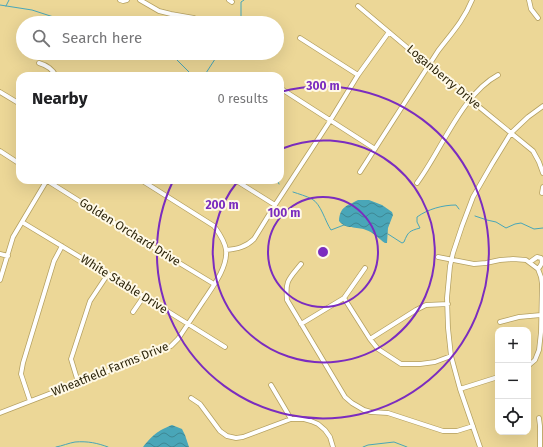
<!DOCTYPE html>
<html lang="en">
<head>
<meta charset="utf-8">
<style>
	:root { --surface:#fff; --page:#f6f6f6; --text:#202124; --muted:#757577; --line:#e0e0e0 }
	body { margin:0; font-family:"Fira Sans",sans-serif; background:var(--page); color:var(--text) }
	.controls { position:absolute; right:12px; bottom:12px; display:grid; overflow:hidden; border-radius:8px; box-shadow:0 4px 16px #0002 }
	.controls button { width:36px; height:36px; display:grid; place-items:center; padding:0; border:0; border-bottom:1px solid var(--line); background:var(--surface); color:var(--text); font:20px sans-serif }
	.list { margin:0; padding:0; list-style:none }
	h2 { display:flex; justify-content:space-between; align-items:center; height:52px; margin:0; padding:0 16px; font-size:17px }
	h2 small { font-size:13px; font-weight:400; color:var(--muted) }
	.icon { flex:none; width:22px; height:22px; fill:none; stroke:currentColor; stroke-width:2; stroke-linecap:round; stroke-linejoin:round }
	.map { position:relative; flex:none; width:543px; height:447px; overflow:hidden }
	.search { position:absolute; background:var(--surface); box-shadow:0 4px 16px #0002; left:16px; top:16px; width:268px; height:44px; display:flex; align-items:center; gap:10px; box-sizing:border-box; padding:0 14px; border-radius:22px; color:var(--muted); font-size:15px }
	.panel { position:absolute; background:var(--surface); box-shadow:0 4px 16px #0002; left:16px; top:72px; width:268px; height:112px; border-radius:12px }
	.map>svg:first-child { display:block }
</style>
</head>
<body>
<div class="map">
<svg width="543" height="447" viewBox="0 0 543 447">
	<defs>
		<pattern id="water-waves" width="16" height="10" patternUnits="userSpaceOnUse"><rect width="16" height="10" fill="#49a6b8"/><path d="M0 5q4-4 8 0t8 0" fill="none" stroke="#3d8794"/></pattern>
	</defs>
	<rect width="100%" height="100%" fill="#ecd797"/>
	<path fill="url(#water-waves)" d="M 358,200 L 369,200 L 382,205 L 392,212 L 393,215 L 388,228 L 387,243 L 385,243 C 379,239 373,232 366,230 C 356,226 346,230 339,221 C 340,206 347,206 358,200 Z
		M 172,425 L 182,429 L 185,435 L 189,447 L 143,447 C 153,435 157,431 172,425 Z"/>
	<g fill="none" stroke-linecap="round" stroke-linejoin="round">
		<path stroke="#49a6b8" stroke-width="1" d="M 0,5 L 32,10 L 72,23
			M 6,6 L 9,0
			M 239,23 L 241,16 L 241,2 L 244,0
			M 140,53 L 146,55 L 167,56 L 176,59 L 190,73 L 196,75 L 205,74 L 212,76
			M 206,73 L 219,53
			M 277,180 L 279,184
			M 293,192 C 299,194 306,196 312,199 C 321,204 325,221 331,230 L 344,225
			M 475,216 L 487,220 L 496,222 L 506,228 L 515,224 L 521,223 L 534,229 L 543,228
			M 388,234 L 402,243 L 404,242 C 408,232 409,231 420,228 L 417,222 L 417,217 C 428,209 443,205 456,205 L 459,209
			M 56,447 C 62,446 69,443 75,442 C 88,441 97,443 108,447
			M 363,447 L 368,445 L 394,442 L 407,447"/>
		<g stroke="#b4a061" stroke-width="5.5">
			<path id="minor" d="M 120,0 L 123,1 L 127,0
				M 140,0 L 159,11 L 171,14 L 194,18
				M 229,0 L 232,2
				M 529,0 L 531,9 L 538,18
				M 358,6 L 409,49 L 418,59 L 456,85 L 472,98 L 478,106 L 533,151 L 539,162 L 543,173
				M 300,38 L 358,75
				M 39,63 C 46,65 52,68 56,76
				M 258,75 L 261,76
				M 280,88 L 375,149
				M 0,92 L 20,104
				M 0,151 L 20,164
				M 360,172 L 438,51 C 451,34 464,20 472,0
				M 46,180 L 143,241 L 214,284
				M 235,180 L 275,205
				M 417,183 C 441,151 462,94 498,75
				M 542,193 L 543,187
				M 22,222 L 108,274 L 225,347
				M 226,250 C 237,249 246,247 254,239 L 275,205 L 328,124 L 358,75 L 389,32
				M 0,254 L 8,256
				M 438,257 L 474,264 L 486,263 L 500,260 L 513,259 L 526,260 L 538,269 L 541,277 L 542,284 L 541,332 L 539,350 L 535,360 L 528,366
				M 530,262 L 537,257 L 541,258 C 543,263 541,265 538,269
				M 301,264 C 289,279 285,280 287,300 L 345,397 L 352,403 L 364,410 L 371,412 L 388,413 L 443,431 L 457,431 L 473,426
				M 0,280 L 13,237 L 47,180
				M 344,298 L 370,339 L 378,349 L 401,364 L 420,364 L 435,362 L 451,356
				M 133,312 L 144,296
				M 500,322 L 519,317 L 541,315
				M 301,324 L 344,298 L 365,268
				M 370,339 L 416,310 L 426,305 L 448,304
				M 78,382 L 71,359 L 90,301 L 108,274
				M 271,385 L 291,419
				M 460,389 L 498,377
				M 191,398 L 200,404 L 220,431 L 227,436 L 236,438 L 243,437 L 291,419 L 304,419 L 311,421 L 318,424 L 325,430 L 330,437 L 333,447
				M 30,401 L 21,374 L 23,363 L 54,261 L 62,246
				M 0,413 L 155,353 L 171,346 L 178,339 C 186,327 194,315 202,303 C 211,289 228,268 226,250 C 225,241 219,233 214,226 L 141,180
				M 539,418 L 540,426 L 540,447
				M 480,447 L 460,389 L 451,356 L 448,328 L 447,298 L 450,266 L 453,253 L 462,226 L 473,197 L 492,164 L 511,133 L 528,117 L 543,106"/>
		</g>
		<use href="#minor" stroke="#fff" stroke-width="4"/>
	</g>
	<g fill="none" stroke="#7b2cbf" stroke-width="2">
		<circle cx="323" cy="252" r="55"/>
		<path d="M281 149A111 111 0 1 1 238 181"/>
		<path d="M280 92A166 166 0 1 1 173 181"/>
	</g>
	<g text-anchor="middle" stroke-width="4" stroke-linejoin="round" paint-order="stroke">
		<g font-size="12" fill="#271f05" stroke="#fff9e6">
			<text transform="translate(444 77) rotate(40)" y="4">Loganberry Drive</text>
			<text transform="translate(130 232) rotate(32)" y="4">Golden Orchard Drive</text>
			<text transform="translate(124 284) rotate(32)" y="4">White Stable Drive</text>
			<text transform="translate(110 369) rotate(-22)" y="4">Wheatfield Farms Drive</text>
		</g>
	</g>
	<circle cx="323" cy="252" r="6" fill="#7b2cbf" stroke="#fff9e6" stroke-width="2"/>
	<g font-size="12" text-anchor="middle" font-weight="bold" fill="#7b2cbf" stroke="#fff9e6" stroke-width="4" stroke-linejoin="round" paint-order="stroke">
		<text x="323" y="90">300 m</text>
		<text x="222" y="209">200 m</text>
		<text x="284" y="217">100 m</text>
	</g>
</svg>
<div class="controls">
<button>+</button>
<button>−</button>
<button><svg class="icon" aria-label="locate" viewBox="0 0 24 24"><circle cx="12" cy="12" r="6"/><path d="M12 2v4M12 18v4M2 12h4M18 12h4"/></svg></button>
</div>
<div class="search"><svg class="icon" aria-label="search" viewBox="0 0 24 24"><circle cx="10" cy="10" r="6"/><path d="M15 15l6 6"/></svg>Search here</div>
<section class="panel">
<h2>Nearby<small>0 results</small></h2>
<ul class="list">
</ul>
</section>
</div>
</body>
</html>
